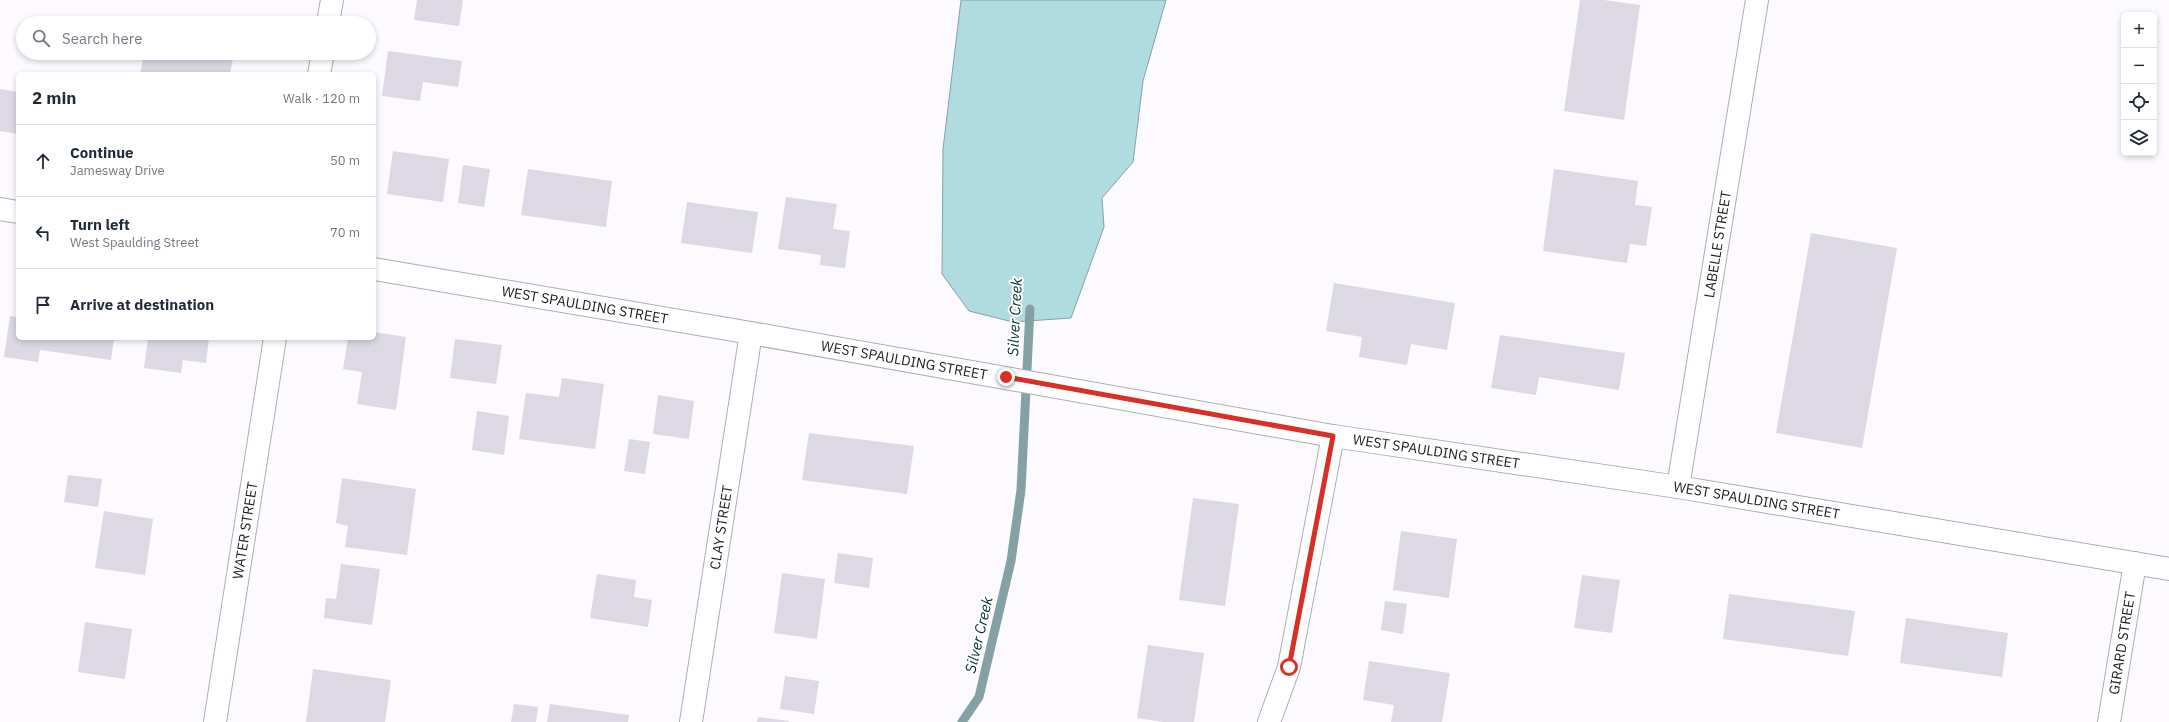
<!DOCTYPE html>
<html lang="en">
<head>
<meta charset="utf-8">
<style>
	:root { --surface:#fff; --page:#f2f2f3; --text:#1f2937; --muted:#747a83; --line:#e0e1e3 }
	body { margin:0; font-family:"IBM Plex Sans",sans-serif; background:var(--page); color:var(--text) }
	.controls { position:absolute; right:12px; top:12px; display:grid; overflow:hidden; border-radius:6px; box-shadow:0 2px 6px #0003 }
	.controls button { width:36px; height:36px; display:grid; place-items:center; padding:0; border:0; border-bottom:1px solid var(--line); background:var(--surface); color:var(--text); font:20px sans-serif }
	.stop { position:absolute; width:12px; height:12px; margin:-9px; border:3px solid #d93025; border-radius:50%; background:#fff }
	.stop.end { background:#d93025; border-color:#fff; box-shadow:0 1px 4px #0008 }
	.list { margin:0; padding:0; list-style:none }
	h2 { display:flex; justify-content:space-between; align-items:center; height:52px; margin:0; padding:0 16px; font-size:17px }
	h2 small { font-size:13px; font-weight:400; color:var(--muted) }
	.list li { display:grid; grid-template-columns:26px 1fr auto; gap:12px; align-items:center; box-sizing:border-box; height:72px; padding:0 16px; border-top:1px solid var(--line) }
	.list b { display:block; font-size:15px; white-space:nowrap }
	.list p { margin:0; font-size:13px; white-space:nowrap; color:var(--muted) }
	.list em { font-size:13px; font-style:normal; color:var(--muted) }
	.icon { flex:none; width:22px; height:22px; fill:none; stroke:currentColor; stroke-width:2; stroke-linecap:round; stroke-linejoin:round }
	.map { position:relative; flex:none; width:2169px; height:722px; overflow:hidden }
	.search { position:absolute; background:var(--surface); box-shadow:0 2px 6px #0003; left:16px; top:16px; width:360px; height:44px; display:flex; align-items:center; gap:10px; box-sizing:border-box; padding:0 14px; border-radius:22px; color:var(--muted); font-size:15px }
	.panel { position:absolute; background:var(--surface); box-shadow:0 2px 6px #0003; left:16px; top:72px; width:360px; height:268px; border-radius:6px }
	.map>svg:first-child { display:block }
</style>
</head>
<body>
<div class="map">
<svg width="2169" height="722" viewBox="0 0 2169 722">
	<rect width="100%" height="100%" fill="#fcfaff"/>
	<path fill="#b0dbe0" stroke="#84a2a6" d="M 961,0 L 1166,0 L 1143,81 L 1133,162 L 1102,198 L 1104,227 L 1071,318 L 1013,322 L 969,311 L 942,274 L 943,149 Z"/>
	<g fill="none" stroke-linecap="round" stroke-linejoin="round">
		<path stroke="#84a2a6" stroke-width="9" d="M 962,722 L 979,697 L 1011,561 L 1021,490 L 1030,309"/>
	</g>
	<path fill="#dcd8e4" d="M 417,0 L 463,0 L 459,26 L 414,20 Z
		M 1580,0 L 1604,0 L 1640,5 L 1624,120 L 1564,111 Z
		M 388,51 L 462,61 L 458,87 L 423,82 L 420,101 L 382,96 Z
		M 144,53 L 234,53 L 230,74 L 140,74 Z
		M 0,89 L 18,92 L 18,134 L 0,131 Z
		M 393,151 L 449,159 L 443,202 L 387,194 Z
		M 463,165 L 490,169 L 484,207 L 458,203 Z
		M 528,169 L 612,181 L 606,227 L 521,215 Z
		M 1554,169 L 1638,181 L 1635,205 L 1652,207 L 1646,246 L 1630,244 L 1627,263 L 1543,251 Z
		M 786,197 L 837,204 L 833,229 L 850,231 L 845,268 L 820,265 L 821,255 L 778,249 Z
		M 687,202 L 758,212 L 752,253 L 681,243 Z
		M 1811,233 L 1897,248 L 1862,448 L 1776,433 Z
		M 1334,283 L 1455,303 L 1447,350 L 1411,344 L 1407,365 L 1359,357 L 1362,337 L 1326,331 Z
		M 10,316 L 18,317 L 18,338 L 114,338 L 111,360 L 40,350 L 38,362 L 4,357 Z
		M 374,332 L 406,337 L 396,410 L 357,404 L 362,372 L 343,369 L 348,338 L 374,338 Z
		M 1500,335 L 1625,353 L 1619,390 L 1539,377 L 1536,395 L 1491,388 Z
		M 148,338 L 209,338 L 206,363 L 183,360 L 181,373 L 144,368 Z
		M 455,339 L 502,345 L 496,384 L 450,378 Z
		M 562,378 L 604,384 L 595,449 L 519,439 L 526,393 L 559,397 Z
		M 658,395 L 694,401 L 689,439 L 653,434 Z
		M 477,411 L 509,416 L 504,455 L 472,450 Z
		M 809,433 L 914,446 L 907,494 L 802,480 Z
		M 629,439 L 650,442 L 645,474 L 624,471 Z
		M 68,475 L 102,479 L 98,507 L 64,502 Z
		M 342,478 L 416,489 L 407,555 L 345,547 L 348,526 L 336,523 Z
		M 1193,498 L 1239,504 L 1225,606 L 1179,600 Z
		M 104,511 L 153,519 L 145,575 L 95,568 Z
		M 1401,531 L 1457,539 L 1449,598 L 1393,590 Z
		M 838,553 L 873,558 L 869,588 L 834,583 Z
		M 341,564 L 380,569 L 372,625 L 324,618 L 326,598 L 336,599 Z
		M 782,573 L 825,579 L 817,639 L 774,633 Z
		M 597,574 L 636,580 L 634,597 L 652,600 L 648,627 L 590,618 Z
		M 1582,575 L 1620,580 L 1612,633 L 1574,628 Z
		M 1729,594 L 1855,611 L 1848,656 L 1723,639 Z
		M 1385,601 L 1407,604 L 1403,634 L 1381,630 Z
		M 1906,618 L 2008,633 L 2002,677 L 1900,663 Z
		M 85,622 L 132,629 L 125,679 L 78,672 Z
		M 1148,645 L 1204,653 L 1194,722 L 1164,722 L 1137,718 Z
		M 1369,661 L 1450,673 L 1442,722 L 1391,722 L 1394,705 L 1363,700 Z
		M 313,669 L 391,680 L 385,722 L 306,722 Z
		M 785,676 L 819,681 L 814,714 L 780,709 Z
		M 514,704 L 538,707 L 536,722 L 511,722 Z
		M 550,704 L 629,715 L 628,722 L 547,722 Z
		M 758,717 L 789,721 L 789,722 L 757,722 Z"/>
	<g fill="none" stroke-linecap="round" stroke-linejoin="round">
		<g stroke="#b0abb6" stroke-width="24">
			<g id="street">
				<path d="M 328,23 L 332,0"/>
				<path d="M 319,74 L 323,53"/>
				<path id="s1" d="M 1678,487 L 1757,0"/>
				<path id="s2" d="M 215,722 L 275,338"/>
				<path id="s3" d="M 691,722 L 751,333"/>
				<path d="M 1269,722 L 1289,667 L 1333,436"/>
				<path id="s4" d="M 2109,722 L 2135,563"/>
			</g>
		</g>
		<g stroke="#b0abb6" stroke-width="24">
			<g id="secondary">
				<path d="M 0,209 L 18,212"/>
				<path id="s5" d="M 374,269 L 751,333 L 1333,436 L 1678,487 L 2169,569"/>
			</g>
		</g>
		<use href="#street" stroke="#fff" stroke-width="22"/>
		<use href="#secondary" stroke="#fff" stroke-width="22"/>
	</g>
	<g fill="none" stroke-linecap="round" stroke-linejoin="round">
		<path stroke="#d93025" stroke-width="5" d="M 1006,377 L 1333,436 L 1289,667"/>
	</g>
	<g text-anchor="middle" stroke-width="4" stroke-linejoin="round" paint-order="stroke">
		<g font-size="14" fill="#1e1c20" stroke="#fff">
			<text dy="5" stroke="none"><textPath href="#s1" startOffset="246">LABELLE STREET</textPath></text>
			<text dy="5" stroke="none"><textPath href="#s5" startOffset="214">WEST SPAULDING STREET</textPath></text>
			<text dy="5" stroke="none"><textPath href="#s5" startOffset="538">WEST SPAULDING STREET</textPath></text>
			<text dy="5" stroke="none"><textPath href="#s5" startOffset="1078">WEST SPAULDING STREET</textPath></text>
			<text dy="5" stroke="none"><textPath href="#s5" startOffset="1402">WEST SPAULDING STREET</textPath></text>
			<text dy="5" stroke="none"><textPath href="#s3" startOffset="197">CLAY STREET</textPath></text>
			<text dy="5" stroke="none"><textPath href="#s2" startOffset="194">WATER STREET</textPath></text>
			<text dy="5" stroke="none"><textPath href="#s4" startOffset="80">GIRARD STREET</textPath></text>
		</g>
		<g font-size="15" font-style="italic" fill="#042f34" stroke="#fff">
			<text transform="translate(1015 317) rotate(-87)" y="5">Silver Creek</text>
			<text transform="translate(979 635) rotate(-77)" y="5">Silver Creek</text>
		</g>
	</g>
</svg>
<div class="controls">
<button>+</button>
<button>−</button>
<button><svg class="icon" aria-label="locate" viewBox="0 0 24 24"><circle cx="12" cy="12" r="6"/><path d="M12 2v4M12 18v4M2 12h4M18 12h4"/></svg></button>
<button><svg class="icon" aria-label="layers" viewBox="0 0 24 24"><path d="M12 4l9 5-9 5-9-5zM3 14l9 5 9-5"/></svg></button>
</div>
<div class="stop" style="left:1289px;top:667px"></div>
<div class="stop end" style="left:1006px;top:377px"></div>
<div class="search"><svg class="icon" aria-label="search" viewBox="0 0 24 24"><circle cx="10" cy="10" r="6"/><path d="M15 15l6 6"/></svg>Search here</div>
<section class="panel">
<h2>2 min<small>Walk · 120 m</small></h2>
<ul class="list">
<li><svg class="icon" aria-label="ahead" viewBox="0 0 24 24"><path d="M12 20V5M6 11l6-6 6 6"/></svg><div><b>Continue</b><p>Jamesway Drive</p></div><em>50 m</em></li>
<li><svg class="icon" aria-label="left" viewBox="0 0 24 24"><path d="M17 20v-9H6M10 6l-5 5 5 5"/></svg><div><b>Turn left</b><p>West Spaulding Street</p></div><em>70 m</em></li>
<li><svg class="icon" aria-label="arrive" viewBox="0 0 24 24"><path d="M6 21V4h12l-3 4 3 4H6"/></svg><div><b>Arrive at destination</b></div></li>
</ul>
</section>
</div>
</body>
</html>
